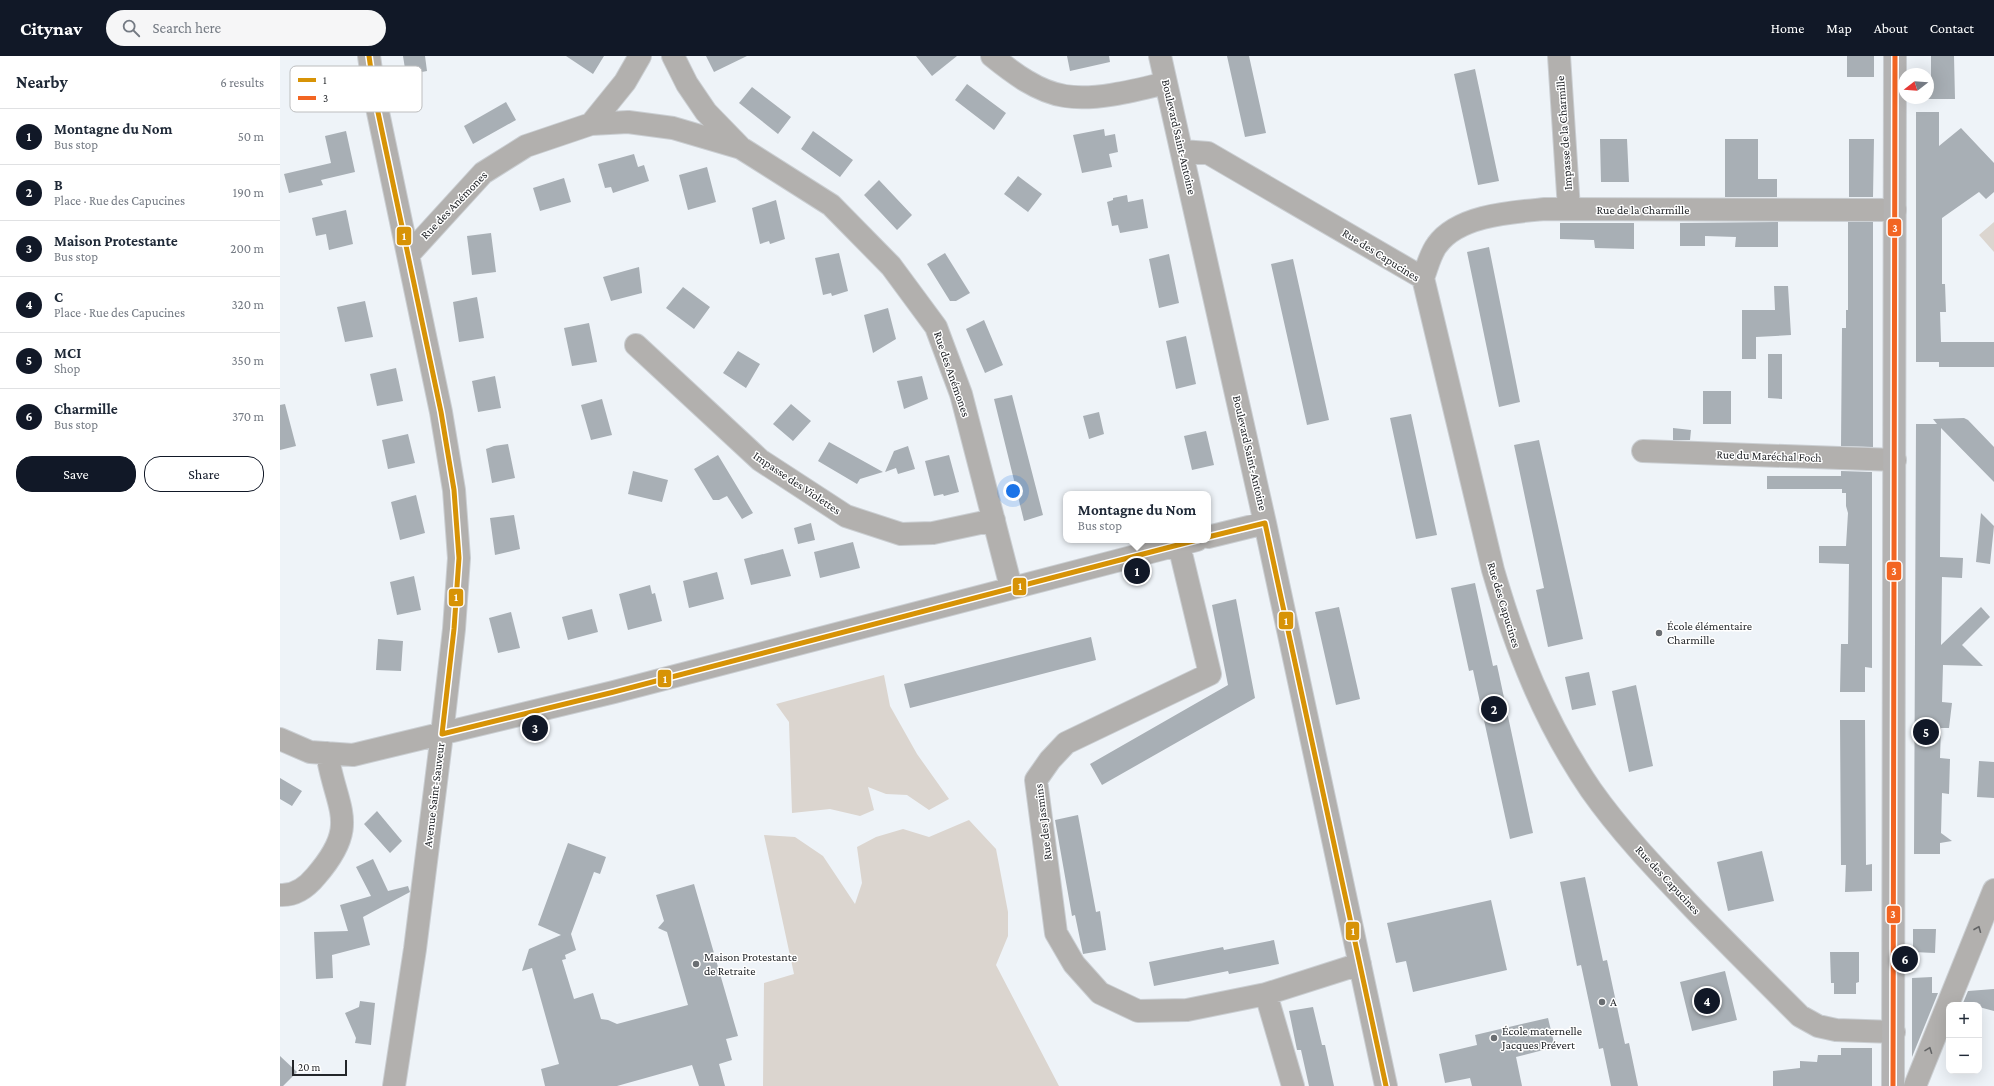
<!DOCTYPE html>
<html lang="en">
<head>
<meta charset="utf-8">
<style>
	:root { --surface:#fff; --page:#f6f6f7; --text:#1f2937; --muted:#747a83; --line:#e0e1e3; --accent:#111827 }
	body { margin:0; font-family:"Crimson Pro",serif; background:var(--page); color:var(--text) }
	.controls { position:absolute; right:12px; bottom:12px; display:grid; overflow:hidden; border-radius:8px; box-shadow:0 4px 16px #0002 }
	.controls button { width:36px; height:36px; display:grid; place-items:center; padding:0; border:0; border-bottom:1px solid var(--line); background:var(--surface); color:var(--text); font:20px sans-serif }
	.compass { position:absolute; left:1618px; top:12px; width:36px; height:36px; border-radius:50%; background:var(--surface); box-shadow:0 4px 16px #0002; rotate:253deg }
	.scale { position:absolute; left:12px; bottom:10px; width:55px; box-sizing:border-box; padding-left:4px; border:2px solid #23262a; border-top:0; font-size:11px; line-height:14px; white-space:nowrap; color:#23262a; -webkit-text-stroke:3px #fff; paint-order:stroke }
	.you { position:absolute; left:733px; top:435px; width:14px; height:14px; margin:-10px; border:3px solid #fff; border-radius:50%; background:#1a73e8; box-shadow:0 0 0 6px #1a73e833 }
	.badge { display:grid; place-items:center; width:26px; height:26px; border-radius:50%; background:var(--accent); color:#fff; font-size:13px; font-weight:700 }
	.pin { position:absolute; translate:-50% -50%; border:2px solid #fff; box-shadow:0 1px 4px #0006 }
	.popup { position:absolute; left:783px; top:435px; width:148px; height:52px; box-sizing:border-box; display:grid; place-content:center; border-radius:8px; background:var(--surface); filter:drop-shadow(0 1px 3px #0005); font-size:13px; white-space:nowrap; color:var(--muted) }
	.popup b { font-size:15px; color:var(--text) }
	.popup::after { content:''; position:absolute; left:50%; top:100%; margin-left:-8px; border:8px solid transparent; border-top-color:var(--surface) }
	.list { margin:0; padding:0; list-style:none }
	h2 { display:flex; justify-content:space-between; align-items:center; height:52px; margin:0; padding:0 16px; font-size:17px }
	h2 small { font-size:13px; font-weight:400; color:var(--muted) }
	.list li { display:grid; grid-template-columns:26px 1fr auto; gap:12px; align-items:center; box-sizing:border-box; height:56px; padding:0 16px; border-top:1px solid var(--line) }
	.list b { display:block; font-size:15px; white-space:nowrap }
	.list p { margin:0; font-size:13px; white-space:nowrap; color:var(--muted) }
	.list em { font-size:13px; font-style:normal; color:var(--muted) }
	.actions { display:flex; gap:8px; padding:12px 16px }
	.actions a { flex:1; padding:9px 0; border:1px solid var(--accent); border-radius:16px; text-align:center; font-size:14px; color:var(--accent) }
	.actions .main { background:var(--accent); color:#fff }
	.icon { flex:none; width:22px; height:22px; fill:none; stroke:currentColor; stroke-width:2; stroke-linecap:round; stroke-linejoin:round }
	.map { position:relative; flex:none; width:1714px; height:1030px; overflow:hidden }
	header { display:flex; align-items:center; gap:24px; box-sizing:border-box; height:56px; padding:0 20px; background:var(--accent); color:#fff }
	header strong { font-size:19px }
	nav { display:flex; gap:22px; margin-inline-start:auto; font-size:14px }
	.search { width:280px; height:36px; background:var(--page); display:flex; align-items:center; gap:10px; box-sizing:border-box; padding:0 14px; border-radius:22px; color:var(--muted); font-size:15px }
	main { display:flex }
	aside { flex:1; background:var(--surface) }
	.map>svg:first-child { display:block }
</style>
</head>
<body>
<header>
<strong>Citynav</strong>
<div class="search"><svg class="icon" aria-label="search" viewBox="0 0 24 24"><circle cx="10" cy="10" r="6"/><path d="M15 15l6 6"/></svg>Search here</div>
<nav><a>Home</a><a>Map</a><a>About</a><a>Contact</a></nav>
</header>
<main>
<aside>
<h2>Nearby<small>6 results</small></h2>
<ul class="list">
<li><span class="badge">1</span><div><b>Montagne du Nom</b><p>Bus stop</p></div><em>50 m</em></li>
<li><span class="badge">2</span><div><b>B</b><p>Place · Rue des Capucines</p></div><em>190 m</em></li>
<li><span class="badge">3</span><div><b>Maison Protestante</b><p>Bus stop</p></div><em>200 m</em></li>
<li><span class="badge">4</span><div><b>C</b><p>Place · Rue des Capucines</p></div><em>320 m</em></li>
<li><span class="badge">5</span><div><b>MCI</b><p>Shop</p></div><em>350 m</em></li>
<li><span class="badge">6</span><div><b>Charmille</b><p>Bus stop</p></div><em>370 m</em></li>
</ul>
<div class="actions"><a class="main">Save</a><a>Share</a></div>
</aside>
<div class="map">
<svg width="1714" height="1030" viewBox="0 0 1714 1030">
	<rect width="100%" height="100%" fill="#eef3f8"/>
	<path fill="#dbd5cf" d="M 1714,166 L 1714,196 L 1699,179 Z
		M 604,619 L 610,650 L 637,698 L 669,743 L 649,754 L 627,739 L 606,738 L 588,731 L 594,754 L 580,760 L 550,753 L 512,757 L 509,666 L 496,648 Z
		M 689,764 L 716,793 L 728,856 L 728,880 L 716,909 L 779,1030 L 483,1030 L 484,927 L 514,918 L 484,779 L 515,781 L 543,800 L 575,848 L 582,827 L 577,791 L 596,781 L 623,773 L 649,781 Z"/>
	<path fill="#a8afb5" d="M 123,0 L 145,0 L 147,15 L 126,19 Z
		M 286,0 L 324,0 L 313,18 Z
		M 426,0 L 467,0 L 434,16 Z
		M 636,0 L 677,0 L 652,20 Z
		M 787,0 L 829,0 L 830,6 L 790,15 Z
		M 947,0 L 969,0 L 986,77 L 965,81 Z
		M 1567,0 L 1594,0 L 1594,21 L 1567,21 Z
		M 1651,0 L 1674,0 L 1675,43 L 1648,43 L 1648,23 L 1651,23 Z
		M 53,10 L 59,41 L 37,45 L 31,15 Z
		M 1195,13 L 1219,125 L 1198,129 L 1174,18 Z
		M 687,28 L 726,57 L 714,74 L 675,44 Z
		M 472,31 L 511,61 L 498,78 L 459,47 Z
		M 226,46 L 236,64 L 193,88 L 184,70 Z
		M 1636,56 L 1659,56 L 1659,90 L 1681,72 L 1714,107 L 1714,136 L 1706,143 L 1699,136 L 1662,162 L 1662,228 L 1665,228 L 1666,256 L 1660,256 L 1661,286 L 1714,286 L 1714,311 L 1659,311 L 1659,306 L 1636,306 Z
		M 824,73 L 825,80 L 835,78 L 838,96 L 829,98 L 832,111 L 802,117 L 793,79 Z
		M 66,75 L 75,116 L 41,124 L 43,129 L 9,137 L 4,118 L 51,107 L 45,80 Z
		M 533,75 L 573,104 L 560,121 L 521,93 Z
		M 1320,83 L 1347,83 L 1349,126 L 1321,126 Z
		M 1445,83 L 1478,83 L 1478,123 L 1497,123 L 1497,141 L 1445,141 Z
		M 1569,83 L 1594,83 L 1593,141 L 1569,141 Z
		M 354,98 L 358,111 L 364,109 L 369,125 L 333,137 L 331,131 L 325,132 L 318,108 Z
		M 427,111 L 436,146 L 408,154 L 399,119 Z
		M 738,120 L 762,138 L 748,156 L 724,138 Z
		M 284,122 L 291,146 L 260,155 L 253,132 Z
		M 599,124 L 632,159 L 617,174 L 584,139 Z
		M 847,139 L 848,146 L 863,143 L 868,172 L 840,177 L 838,169 L 832,170 L 827,146 L 833,144 L 833,142 Z
		M 496,144 L 505,183 L 490,188 L 489,185 L 480,188 L 472,152 Z
		M 66,154 L 73,188 L 49,194 L 46,178 L 36,180 L 32,162 Z
		M 1498,166 L 1498,191 L 1455,191 L 1456,181 L 1425,180 L 1425,190 L 1400,190 L 1400,167 Z
		M 1568,166 L 1593,166 L 1593,391 L 1561,390 L 1562,272 L 1566,272 L 1566,254 L 1568,254 Z
		M 1280,167 L 1354,167 L 1354,193 L 1315,192 L 1314,184 L 1280,183 Z
		M 211,177 L 216,216 L 192,219 L 187,180 Z
		M 1209,191 L 1240,346 L 1219,351 L 1187,196 Z
		M 559,197 L 568,235 L 552,240 L 551,237 L 543,239 L 535,202 Z
		M 665,197 L 690,237 L 676,245 L 670,245 L 647,208 Z
		M 889,198 L 899,247 L 879,252 L 869,203 Z
		M 1013,203 L 1049,364 L 1027,369 L 991,208 Z
		M 359,211 L 362,237 L 331,245 L 323,221 Z
		M 1494,230 L 1508,230 L 1511,279 L 1476,281 L 1476,303 L 1462,303 L 1462,254 L 1495,254 Z
		M 403,231 L 430,251 L 414,273 L 386,252 Z
		M 197,241 L 204,282 L 179,286 L 173,246 Z
		M 85,245 L 93,281 L 65,286 L 57,251 Z
		M 608,252 L 616,283 L 593,297 L 584,259 Z
		M 704,264 L 723,309 L 705,317 L 686,273 Z
		M 309,267 L 317,306 L 292,310 L 284,272 Z
		M 906,280 L 916,328 L 896,333 L 886,285 Z
		M 458,295 L 480,308 L 466,332 L 443,317 Z
		M 1488,298 L 1502,298 L 1502,343 L 1488,342 Z
		M 116,312 L 123,345 L 97,350 L 90,318 Z
		M 215,320 L 221,352 L 198,356 L 192,325 Z
		M 642,320 L 648,343 L 624,353 L 617,325 Z
		M 1423,335 L 1451,335 L 1451,368 L 1423,368 Z
		M 732,339 L 763,459 L 744,465 L 714,343 Z
		M 322,343 L 332,379 L 311,384 L 301,349 Z
		M 5,348 L 16,390 L 0,394 L 0,349 Z
		M 511,348 L 531,365 L 513,385 L 493,368 Z
		M 819,356 L 824,378 L 809,383 L 803,360 Z
		M 1131,358 L 1157,479 L 1136,483 L 1110,362 Z
		M 1684,362 L 1688,364 L 1714,391 L 1714,426 L 1661,372 L 1660,501 L 1683,502 L 1682,522 L 1662,521 L 1661,589 L 1701,551 L 1710,561 L 1682,589 L 1703,610 L 1663,609 L 1662,646 L 1672,647 L 1669,672 L 1661,672 L 1660,702 L 1670,703 L 1669,738 L 1662,737 L 1661,777 L 1672,785 L 1660,787 L 1660,798 L 1634,798 L 1636,368 L 1657,368 L 1653,363 Z
		M 1393,372 L 1411,374 L 1410,384 L 1393,384 Z
		M 926,375 L 934,409 L 912,414 L 904,380 Z
		M 128,378 L 135,407 L 108,413 L 102,384 Z
		M 1259,384 L 1303,583 L 1268,591 L 1256,534 L 1264,532 L 1234,389 Z
		M 549,386 L 603,416 L 580,423 L 577,428 L 538,405 Z
		M 228,388 L 235,422 L 212,427 L 206,393 L 214,390 Z
		M 628,390 L 635,413 L 618,418 L 616,412 L 605,416 L 614,395 Z
		M 438,399 L 473,457 L 462,463 L 447,440 L 439,444 L 433,444 L 414,413 Z
		M 669,399 L 679,436 L 664,440 L 663,438 L 654,440 L 645,405 Z
		M 353,415 L 388,424 L 382,446 L 348,438 Z
		M 1561,415 L 1592,416 L 1592,612 L 1585,611 L 1585,636 L 1560,636 L 1561,588 L 1568,588 L 1569,508 L 1539,507 L 1539,490 L 1566,490 L 1568,457 L 1566,450 L 1566,437 L 1562,437 L 1562,433 L 1487,433 L 1487,420 L 1561,420 Z
		M 136,439 L 145,477 L 120,484 L 111,446 Z
		M 1701,457 L 1714,470 L 1710,508 L 1696,506 Z
		M 234,459 L 240,493 L 215,499 L 210,462 Z
		M 531,467 L 535,484 L 518,488 L 514,472 Z
		M 573,486 L 580,512 L 540,522 L 534,496 Z
		M 503,493 L 511,520 L 471,529 L 464,503 Z
		M 437,516 L 444,543 L 409,552 L 403,525 Z
		M 134,520 L 141,554 L 117,559 L 110,526 Z
		M 1195,527 L 1213,610 L 1217,609 L 1253,777 L 1230,783 L 1193,614 L 1189,615 L 1171,532 Z
		M 370,529 L 372,538 L 375,537 L 382,565 L 348,574 L 339,538 Z
		M 956,543 L 975,642 L 822,729 L 810,708 L 948,629 L 932,549 Z
		M 1059,551 L 1080,643 L 1056,649 L 1035,556 Z
		M 312,553 L 318,576 L 288,584 L 282,561 Z
		M 231,556 L 240,592 L 218,597 L 209,562 Z
		M 811,581 L 816,604 L 630,652 L 624,628 Z
		M 98,583 L 123,585 L 121,615 L 96,614 Z
		M 1309,616 L 1316,649 L 1292,654 L 1285,621 Z
		M 1356,629 L 1373,710 L 1349,716 L 1332,635 Z
		M 1560,664 L 1585,664 L 1586,809 L 1592,808 L 1592,835 L 1565,836 L 1566,809 L 1561,809 Z
		M 1699,705 L 1714,706 L 1714,742 L 1697,741 Z
		M 0,722 L 22,735 L 12,750 L 0,743 Z
		M 97,755 L 122,785 L 110,797 L 84,768 Z
		M 798,759 L 816,856 L 820,855 L 826,894 L 803,898 L 795,859 L 792,860 L 775,764 Z
		M 288,787 L 326,801 L 320,818 L 314,816 L 291,878 L 296,894 L 285,899 L 286,903 L 282,904 L 294,943 L 313,937 L 321,963 L 328,964 L 337,968 L 408,949 L 387,876 L 378,872 L 384,865 L 376,839 L 414,828 L 458,980 L 446,983 L 452,1004 L 439,1008 L 445,1030 L 419,1030 L 412,1009 L 337,1030 L 265,1030 L 261,1013 L 279,1008 L 252,912 L 242,915 L 249,893 L 281,879 L 258,869 Z
		M 1482,795 L 1494,845 L 1448,855 L 1437,806 Z
		M 93,803 L 108,835 L 128,830 L 130,836 L 83,861 L 90,889 L 52,899 L 53,922 L 36,923 L 34,876 L 68,875 L 60,849 L 91,840 L 76,811 Z
		M 1305,821 L 1323,905 L 1327,904 L 1345,988 L 1349,987 L 1358,1030 L 1331,1030 L 1323,992 L 1319,993 L 1301,909 L 1297,910 L 1280,826 Z
		M 1211,844 L 1227,914 L 1133,936 L 1126,905 L 1116,907 L 1107,867 Z
		M 1633,873 L 1656,873 L 1655,897 L 1633,896 Z
		M 994,884 L 999,908 L 949,918 L 948,915 L 874,930 L 869,906 L 943,891 L 944,894 Z
		M 1550,896 L 1579,896 L 1579,926 L 1576,927 L 1576,938 L 1554,938 L 1554,927 L 1551,927 Z
		M 1445,915 L 1457,964 L 1412,975 L 1400,926 Z
		M 1652,921 L 1652,937 L 1658,937 L 1632,1001 L 1632,922 Z
		M 1714,933 L 1714,955 L 1699,951 L 1699,949 L 1683,947 L 1688,935 Z
		M 80,945 L 95,947 L 91,989 L 75,987 L 76,982 L 65,957 L 79,951 Z
		M 1033,951 L 1042,989 L 1045,989 L 1054,1030 L 1029,1030 L 1021,994 L 1017,994 L 1009,955 Z
		M 1268,962 L 1275,991 L 1236,1001 L 1242,1030 L 1192,1030 L 1190,1022 L 1165,1027 L 1159,998 L 1197,989 L 1195,979 Z
		M 1561,992 L 1592,992 L 1592,1030 L 1493,1030 L 1493,1015 L 1520,1012 L 1520,1005 L 1537,1006 L 1538,999 L 1561,999 Z
		M 0,1000 L 17,1016 L 3,1030 L 0,1030 Z"/>
	<g fill="none" stroke-linecap="round" stroke-linejoin="round">
		<g stroke="#caced2" stroke-width="24">
			<path id="minor" d="M 89,0 L 95,42 L 161,356 L 174,434 L 179,502 L 174,573 L 162,678 L 135,893 L 114,1030
				M 393,0 L 407,28 L 426,56 L 461,92
				M 712,0 C 733,17 758,36 785,40 C 815,45 857,34 886,27
				M 880,0 L 985,467 L 1106,1030
				M 1279,0 L 1289,153
				M 311,68 L 345,26 L 360,0
				M 902,95 L 928,97 L 1143,222 L 1213,514 C 1236,593 1264,665 1311,734 C 1342,778 1379,816 1416,855 C 1450,890 1485,925 1520,960 L 1538,970 L 1556,974 L 1614,976
				M 129,198 L 203,117 L 246,90 L 311,68 L 348,66 L 393,72 L 461,92 L 551,149 L 611,210 L 656,271 L 681,338 L 731,531
				M 1143,222 C 1147,212 1150,198 1157,189 C 1178,159 1233,156 1265,153 L 1615,154
				M 356,289 L 480,404 L 566,460 L 621,478 L 653,477 L 714,464
				M 1363,395 L 1615,404
				M 928,481 L 985,467
				M 899,489 L 930,618 L 786,687 L 770,704 L 756,724 L 776,877 L 794,908 L 820,937 L 858,955 L 907,954 L 986,938 L 1013,1030
				M 0,683 L 30,696 L 73,699 L 334,636 L 917,484
				M 0,839 C 16,840 27,831 36,820 C 81,768 56,754 47,697
				M 986,938 L 1080,908
				M 1635,1030 L 1714,834"/>
		</g>
		<g stroke="#caced2" stroke-width="24">
			<path id="major" d="M 1613,1030 L 1615,0"/>
		</g>
		<use href="#minor" stroke="#b2b0ae" stroke-width="22"/>
		<use href="#major" stroke="#b3b2b2" stroke-width="22"/>
		<g stroke="#fff" stroke-width="8">
			<path id="bus-1" d="M 89,0 L 95,42 L 161,356 L 174,434 L 179,502 L 174,573 L 162,678 L 334,636 L 917,484
				M 928,481 L 985,467 L 1106,1030"/>
		</g>
		<g stroke="#fff" stroke-width="8">
			<path id="bus-2" d="M 1613,1030 L 1615,0"/>
		</g>
		<use href="#bus-1" stroke="#d79306" stroke-width="5"/>
		<use href="#bus-2" stroke="#f26522" stroke-width="5"/>
	</g>
	<defs><path id="oneway-chevron" d="M-2-3.5L2.5 0L-2 3.5" fill="none" stroke-width="1.6" stroke-linecap="round" stroke-linejoin="round"/></defs>
	<g stroke="#636465">
		<use href="#oneway-chevron" transform="translate(1698 873) rotate(-68)"/>
		<use href="#oneway-chevron" transform="translate(1649 994) rotate(-69)"/>
	</g>
	<g fill="#6a6e72" stroke="#fff" stroke-width="1.5">
		<circle cx="1379" cy="577" r="4"/>
		<circle cx="416" cy="908" r="4"/>
		<circle cx="1322" cy="946" r="4"/>
		<circle cx="1214" cy="982" r="4"/>
	</g>
	<g text-anchor="middle" stroke-width="3" stroke-linejoin="round" paint-order="stroke">
		<g font-size="12" fill="#23262a" stroke="#fff">
			<text transform="translate(1284 77) rotate(-94)" y="4">Impasse de la Charmille</text>
			<text transform="translate(899 81) rotate(77)" y="4">Boulevard Saint-Antoine</text>
			<text transform="translate(174 149) rotate(-46)" y="4">Rue des Anémones</text>
			<text x="1363" y="158">Rue de la Charmille</text>
			<text transform="translate(1101 199) rotate(32)" y="4">Rue des Capucines</text>
			<text transform="translate(672 318) rotate(71)" y="4">Rue des Anémones</text>
			<text transform="translate(970 397) rotate(77)" y="4">Boulevard Saint-Antoine</text>
			<text transform="translate(1489 400) rotate(2)" y="4">Rue du Maréchal Foch</text>
			<text transform="translate(517 427) rotate(34)" y="4">Impasse des Violettes</text>
			<text transform="translate(1224 549) rotate(73)" y="4">Rue des Capucines</text>
			<text transform="translate(154 739) rotate(-83)" y="4">Avenue Saint-Sauveur</text>
			<text transform="translate(763 766) rotate(-97)" y="4">Rue des Jasmins</text>
			<text transform="translate(1388 824) rotate(47)" y="4">Rue des Capucines</text>
		</g>
		<g font-size="12" fill="#23262a" stroke="#fff" text-anchor="start">
			<text x="1387" y="574">École élémentaire<tspan x="1387" dy="14">Charmille</tspan></text>
			<text x="424" y="905">Maison Protestante<tspan x="424" dy="14">de Retraite</tspan></text>
			<text x="1330" y="950">A</text>
			<text x="1222" y="979">École maternelle<tspan x="1222" dy="14">Jacques Prévert</tspan></text>
		</g>
	</g>
	<rect x="10" y="10" width="132" height="46" rx="6" fill="#fff" stroke="#bdbebf" stroke-width="1"/>
	<rect x="18" y="22" width="18" height="4" fill="#d79306"/>
	<rect x="18" y="40" width="18" height="4" fill="#f26522"/>
	<g font-size="11" fill="#23262a">
		<text x="43" y="28">1</text>
		<text x="43" y="46">3</text>
	</g>
	<g stroke="#fff" stroke-width="1.5">
		<rect x="1607" y="162" width="15" height="19" rx="4" fill="#f26522"/>
		<rect x="116" y="170" width="16" height="20" rx="4" fill="#d79306"/>
		<rect x="1606" y="505" width="16" height="20" rx="4" fill="#f26522"/>
		<rect x="732" y="521" width="15" height="19" rx="4" fill="#d79306"/>
		<rect x="168" y="532" width="16" height="19" rx="4" fill="#d79306"/>
		<rect x="998" y="555" width="16" height="19" rx="4" fill="#d79306"/>
		<rect x="377" y="613" width="15" height="19" rx="4" fill="#d79306"/>
		<rect x="1606" y="849" width="15" height="19" rx="4" fill="#f26522"/>
		<rect x="1065" y="865" width="15" height="20" rx="4" fill="#d79306"/>
	</g>
	<g font-size="11" text-anchor="middle" font-weight="bold" fill="#fff">
		<text x="1615" y="176">3</text>
		<text x="124" y="184">1</text>
		<text x="1614" y="519">3</text>
		<text x="740" y="534">1</text>
		<text x="176" y="545">1</text>
		<text x="1006" y="569">1</text>
		<text x="385" y="627">1</text>
		<text x="1613" y="862">3</text>
		<text x="1073" y="879">1</text>
	</g>
</svg>
<div class="controls">
<button>+</button>
<button>−</button>
</div>
<svg class="compass" viewBox="-18 -18 36 36"><path d="M0-13l5 13h-10z" fill="#e53935"/><path d="M0 13l5-13h-10z" fill="#747a83"/></svg>
<div class="scale">20 m</div>
<div class="you"></div>
<div class="pin badge" style="left:857px;top:515px">1</div>
<div class="popup"><b>Montagne du Nom</b>Bus stop</div>
<div class="pin badge" style="left:1214px;top:653px">2</div>
<div class="pin badge" style="left:255px;top:672px">3</div>
<div class="pin badge" style="left:1427px;top:945px">4</div>
<div class="pin badge" style="left:1646px;top:676px">5</div>
<div class="pin badge" style="left:1625px;top:903px">6</div>
</div>
</main>
</body>
</html>
